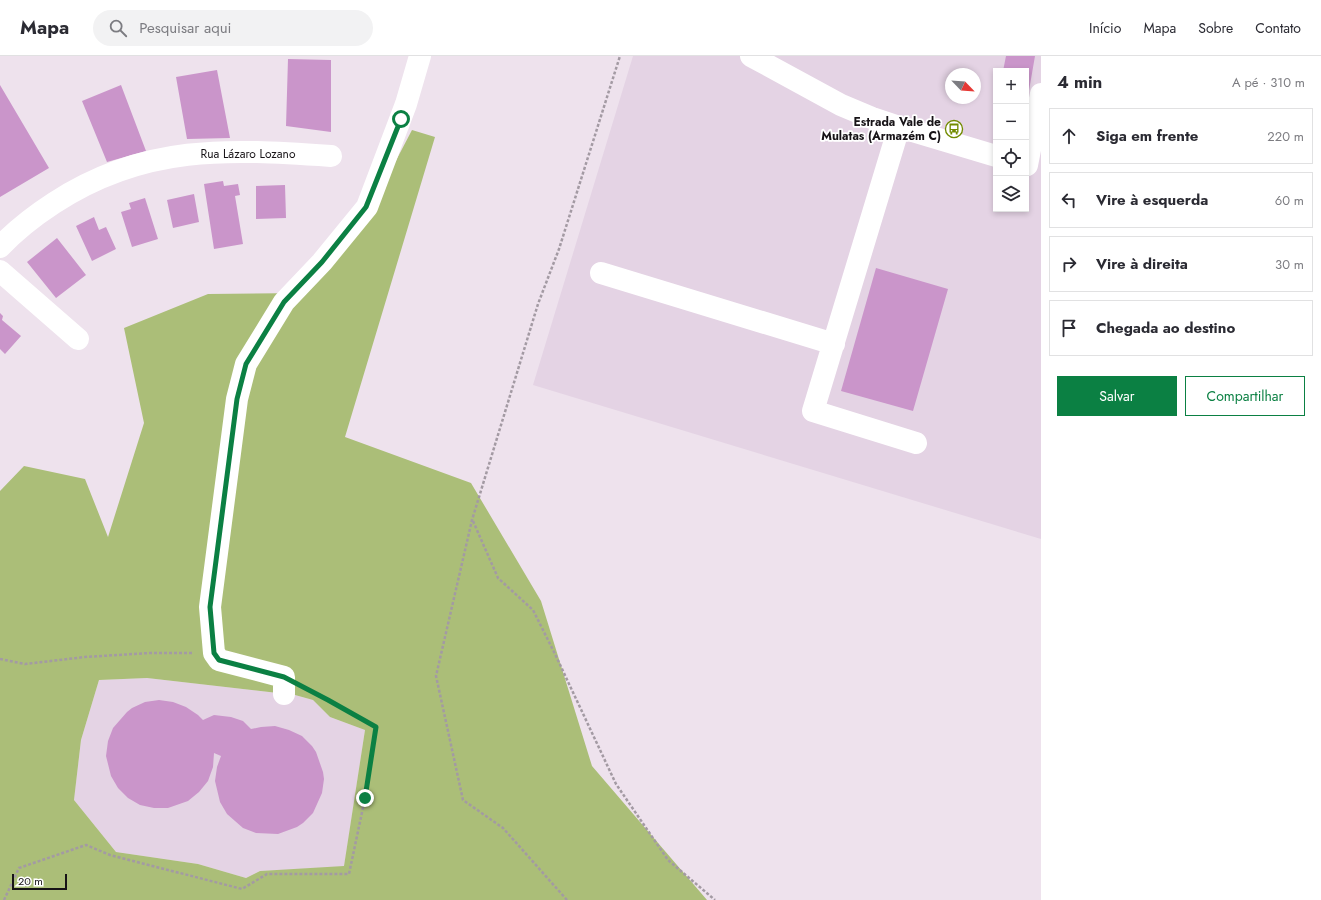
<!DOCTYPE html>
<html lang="pt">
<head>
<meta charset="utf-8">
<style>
	:root { --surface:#fff; --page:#f2f2f3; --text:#2b2b33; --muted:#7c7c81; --line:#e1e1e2; --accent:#0b8043 }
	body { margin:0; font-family:Jost,sans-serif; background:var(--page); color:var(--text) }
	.controls { position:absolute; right:12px; top:12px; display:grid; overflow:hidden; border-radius:0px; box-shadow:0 2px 6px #0003 }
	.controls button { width:36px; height:36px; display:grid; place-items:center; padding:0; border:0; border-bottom:1px solid var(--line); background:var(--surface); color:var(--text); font:20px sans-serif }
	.compass { position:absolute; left:945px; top:12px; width:36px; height:36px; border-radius:50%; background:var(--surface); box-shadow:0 2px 6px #0003; rotate:115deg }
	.scale { position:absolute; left:12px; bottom:10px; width:55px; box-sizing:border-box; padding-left:4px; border:2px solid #171317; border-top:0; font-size:11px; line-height:14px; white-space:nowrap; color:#171317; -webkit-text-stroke:3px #fff; paint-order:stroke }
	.stop { position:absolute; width:12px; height:12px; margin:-9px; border:3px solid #0b8043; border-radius:50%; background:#fff }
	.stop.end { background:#0b8043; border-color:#fff; box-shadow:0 1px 4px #0008 }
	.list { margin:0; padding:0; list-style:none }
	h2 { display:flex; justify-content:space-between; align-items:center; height:52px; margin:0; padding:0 16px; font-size:17px }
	h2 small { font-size:13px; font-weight:400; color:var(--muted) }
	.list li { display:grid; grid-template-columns:26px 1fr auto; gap:12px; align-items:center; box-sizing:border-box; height:56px; margin:0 8px 8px; padding:0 8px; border:1px solid var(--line); border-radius:0px }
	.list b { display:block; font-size:15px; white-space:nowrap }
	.list em { font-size:13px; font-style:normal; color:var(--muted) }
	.actions { display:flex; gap:8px; padding:12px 16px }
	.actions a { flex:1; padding:9px 0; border:1px solid var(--accent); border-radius:0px; text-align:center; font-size:14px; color:var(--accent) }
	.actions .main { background:var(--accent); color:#fff }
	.icon { flex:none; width:22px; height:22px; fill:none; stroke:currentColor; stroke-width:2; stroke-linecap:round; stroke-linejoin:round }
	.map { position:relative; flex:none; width:1041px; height:844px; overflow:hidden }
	header { display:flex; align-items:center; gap:24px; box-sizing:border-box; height:56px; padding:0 20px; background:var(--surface); border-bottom:1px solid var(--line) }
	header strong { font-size:19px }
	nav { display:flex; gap:22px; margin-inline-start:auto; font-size:14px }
	.search { width:280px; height:36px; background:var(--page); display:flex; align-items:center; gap:10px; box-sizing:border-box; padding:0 14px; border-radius:22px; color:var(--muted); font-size:15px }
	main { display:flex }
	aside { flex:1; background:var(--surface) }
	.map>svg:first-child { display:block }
</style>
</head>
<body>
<header>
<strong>Mapa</strong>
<div class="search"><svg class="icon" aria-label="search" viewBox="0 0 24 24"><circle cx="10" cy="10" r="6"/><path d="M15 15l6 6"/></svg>Pesquisar aqui</div>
<nav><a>Início</a><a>Mapa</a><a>Sobre</a><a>Contato</a></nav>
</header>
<main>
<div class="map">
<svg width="1041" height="844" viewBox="0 0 1041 844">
	<rect width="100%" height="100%" fill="#eee2ed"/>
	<path fill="#e4d3e4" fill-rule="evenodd" d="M 633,0 L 1041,0 L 1041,483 L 533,329 ZM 996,15 L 1026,15 L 1026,153 L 996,153 ZM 951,18 L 975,18 L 975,42 L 951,42 Z
		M 147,622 L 295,639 L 313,644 L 330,661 L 365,674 L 344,811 L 260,815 L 246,822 L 198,808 L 116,796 L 74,744 L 81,684 L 99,624 Z"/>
	<path fill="#abbe78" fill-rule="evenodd" d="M 412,74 L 435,81 L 345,381 L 471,427 L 541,545 L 592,710 L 707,844 L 0,844 L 0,435 L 24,410 L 85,423 L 108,481 L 144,367 L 124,272 L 208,238 L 305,237 L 368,158 ZM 147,622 L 295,639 L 313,644 L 330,661 L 365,674 L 344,810 L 260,815 L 246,822 L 198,808 L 116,796 L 74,744 L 81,684 L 99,624 Z"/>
	<path fill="#ca95ca" d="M 1006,0 L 1035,0 L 1027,46 L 1026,15 L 1003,15 Z
		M 288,3 L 331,4 L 331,76 L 286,70 Z
		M 217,14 L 230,82 L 187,83 L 176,21 Z
		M 0,29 L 49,112 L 0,141 Z
		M 121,29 L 146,95 L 107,106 L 82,45 Z
		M 223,125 L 224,130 L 238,128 L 240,139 L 235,140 L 243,188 L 214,193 L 204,128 Z
		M 285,129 L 286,162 L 256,163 L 256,130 Z
		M 194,138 L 199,166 L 173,172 L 167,144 Z
		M 145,142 L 158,183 L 132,191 L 121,156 L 131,153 L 129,147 Z
		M 94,161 L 99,174 L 106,171 L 116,193 L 92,205 L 76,170 Z
		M 57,182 L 86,219 L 56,242 L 27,206 Z
		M 876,212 L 948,233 L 913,355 L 841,335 Z
		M 0,257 L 3,260 L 2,264 L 21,280 L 5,298 L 0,293 Z
		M 159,644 L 173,646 L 186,651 L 198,659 L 203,664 L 214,659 L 231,661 L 243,665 L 251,673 L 261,671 L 275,670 L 289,674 L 302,680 L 312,690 L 316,696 L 323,716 L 324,723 L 322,737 L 313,757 L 303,767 L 297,771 L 278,778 L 256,777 L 243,772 L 227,758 L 220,746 L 215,725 L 217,711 L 221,700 L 214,697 L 213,711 L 208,725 L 199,736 L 188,745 L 168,752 L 154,752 L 140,749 L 128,742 L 118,732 L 111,720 L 106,700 L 108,685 L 113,672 L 127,656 L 132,652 L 145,646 Z"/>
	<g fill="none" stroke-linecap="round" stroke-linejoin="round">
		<path stroke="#a39aa3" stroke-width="2.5" stroke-dasharray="3 2" stroke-linecap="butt" d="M 473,465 L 498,522 L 533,554 L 555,598 L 616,728 L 668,804 L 715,844
			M 0,603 L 25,608 L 85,601 L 150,597 L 194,597
			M 4,844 L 19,812 L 86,789 L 110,799 L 242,833 L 267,818 L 349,818 L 365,742 L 376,671 L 304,631
			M 567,844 L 503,772 L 463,744 L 436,620 L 472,464 L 538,248 L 559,193 L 620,0"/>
		<path stroke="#fff" stroke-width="22" d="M 751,0 L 841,49 L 872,62 L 899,71 L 996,100
			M 899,71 L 813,355 L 916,387
			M 1027,109 L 1041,38
			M 0,191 C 16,174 34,160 54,147 C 144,88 228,93 331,100
			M 0,215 L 78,283
			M 601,217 L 834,288
			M 284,638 L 284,621 L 219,604 L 214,597 L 210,551 L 237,343 L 246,308 L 284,246 L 322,206 L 367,151 L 406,48 L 420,0"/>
	</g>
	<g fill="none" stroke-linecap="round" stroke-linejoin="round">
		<path stroke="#0b8043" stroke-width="5" d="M 365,742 L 376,671 L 328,644 L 284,621 L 219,604 L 214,597 L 210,551 L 237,343 L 246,308 L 284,246 L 322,206 L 366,151 L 401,63"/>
	</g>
	<defs>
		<g id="bus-ring" transform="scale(0.9)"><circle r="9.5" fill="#fff" stroke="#728b00" stroke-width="1.5"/><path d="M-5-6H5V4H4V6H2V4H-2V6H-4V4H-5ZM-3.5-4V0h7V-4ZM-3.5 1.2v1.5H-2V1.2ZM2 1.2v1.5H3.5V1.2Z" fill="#728b00"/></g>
	</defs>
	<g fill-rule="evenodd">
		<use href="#bus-ring" x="954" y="73"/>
	</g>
	<g text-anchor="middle" stroke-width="3.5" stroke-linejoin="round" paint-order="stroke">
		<g font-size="12" font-weight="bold" fill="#171317" stroke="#fff" text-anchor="end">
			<text x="941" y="70">Estrada Vale de<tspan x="941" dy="14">Mulatas (Armazém C)</tspan></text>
		</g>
		<g font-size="12" fill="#171317" stroke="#fff">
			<text x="248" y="102">Rua Lázaro Lozano</text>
		</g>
	</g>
</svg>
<div class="controls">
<button>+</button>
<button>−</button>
<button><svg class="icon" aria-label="locate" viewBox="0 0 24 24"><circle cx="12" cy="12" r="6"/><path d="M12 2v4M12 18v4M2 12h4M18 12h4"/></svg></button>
<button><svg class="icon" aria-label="layers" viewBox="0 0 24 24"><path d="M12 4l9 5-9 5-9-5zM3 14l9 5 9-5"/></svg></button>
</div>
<svg class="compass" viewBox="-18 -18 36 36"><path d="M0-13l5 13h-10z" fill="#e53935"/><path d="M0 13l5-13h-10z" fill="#7c7c81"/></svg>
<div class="scale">20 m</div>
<div class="stop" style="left:401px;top:63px"></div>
<div class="stop end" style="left:365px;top:742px"></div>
</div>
<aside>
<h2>4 min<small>A pé · 310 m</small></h2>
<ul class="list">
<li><svg class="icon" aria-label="ahead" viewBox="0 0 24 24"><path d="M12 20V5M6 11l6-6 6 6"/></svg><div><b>Siga em frente</b></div><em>220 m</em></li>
<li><svg class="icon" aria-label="left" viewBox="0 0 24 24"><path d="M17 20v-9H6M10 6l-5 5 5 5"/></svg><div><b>Vire à esquerda</b></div><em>60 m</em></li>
<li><svg class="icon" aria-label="right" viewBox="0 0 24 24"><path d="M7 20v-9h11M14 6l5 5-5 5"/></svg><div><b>Vire à direita</b></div><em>30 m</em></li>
<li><svg class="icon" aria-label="arrive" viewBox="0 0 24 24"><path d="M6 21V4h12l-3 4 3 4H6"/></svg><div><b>Chegada ao destino</b></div></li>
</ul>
<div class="actions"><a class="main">Salvar</a><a>Compartilhar</a></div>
</aside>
</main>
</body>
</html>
